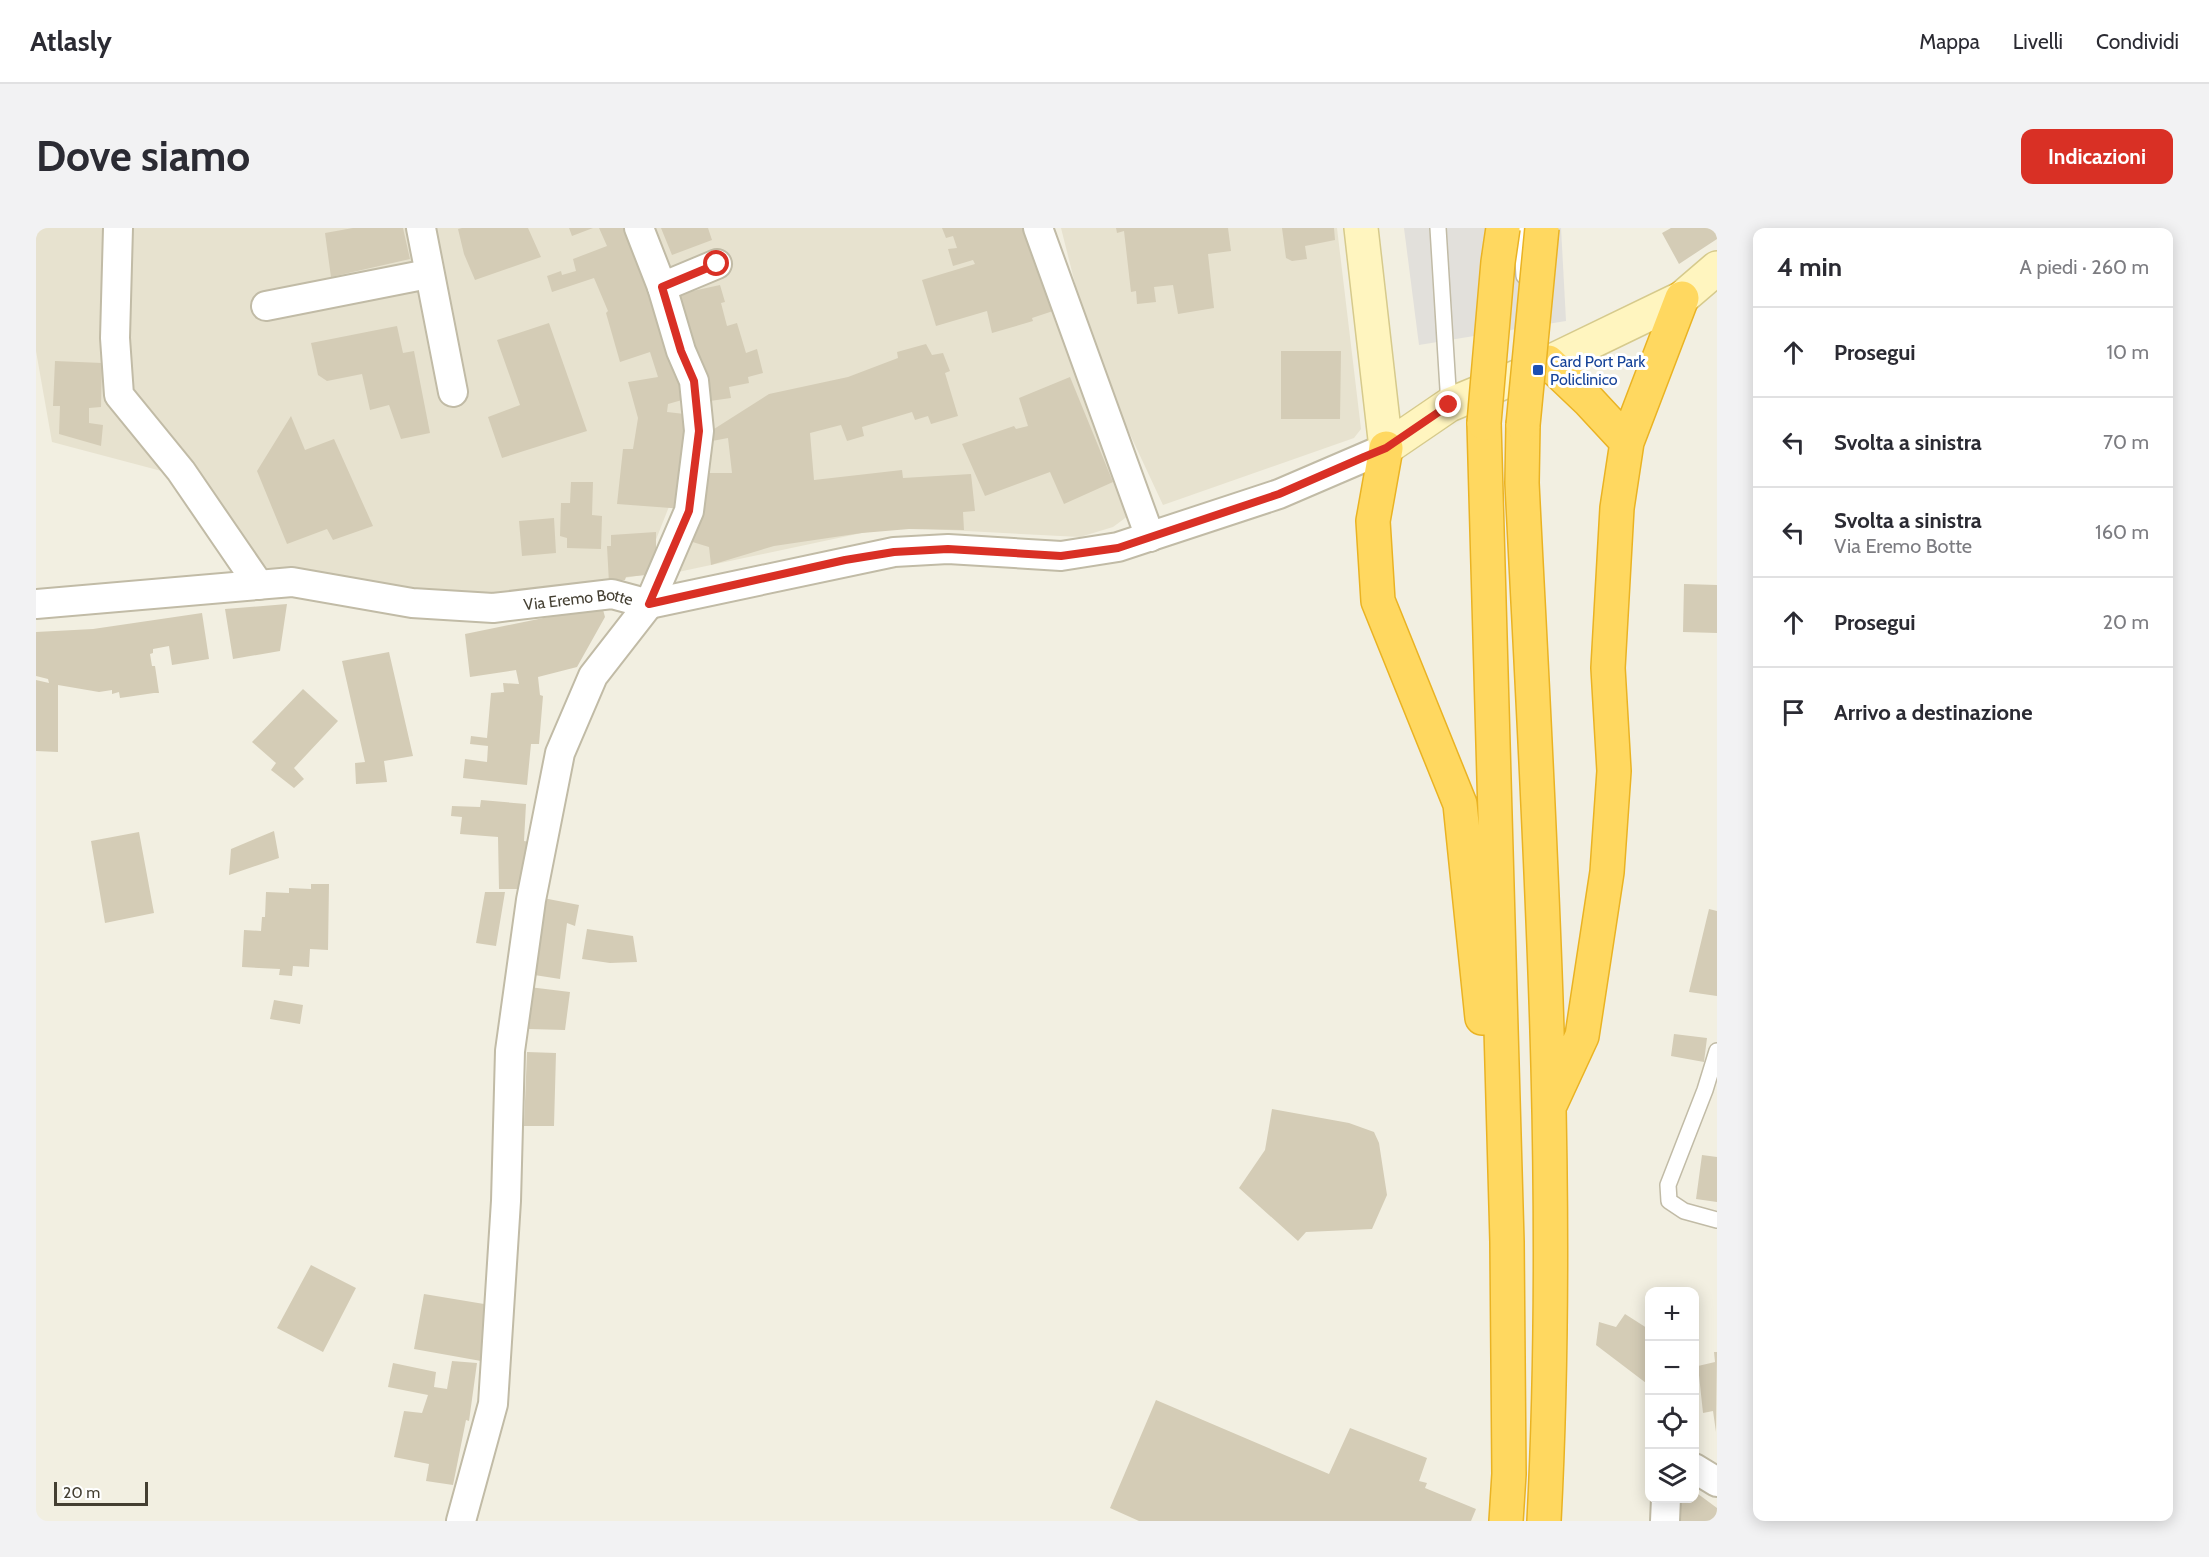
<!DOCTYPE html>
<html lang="it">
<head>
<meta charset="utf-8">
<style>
	:root { --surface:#fff; --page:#f2f2f3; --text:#2b2b33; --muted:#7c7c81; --line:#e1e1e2; --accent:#d93025 }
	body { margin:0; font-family:Cabin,sans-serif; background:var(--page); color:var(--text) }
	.controls { position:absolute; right:18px; bottom:18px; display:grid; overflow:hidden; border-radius:12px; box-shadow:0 3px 15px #0003 }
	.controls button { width:54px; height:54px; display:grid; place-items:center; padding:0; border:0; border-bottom:2px solid var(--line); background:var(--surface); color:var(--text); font:30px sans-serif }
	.scale { position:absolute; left:18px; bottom:15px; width:94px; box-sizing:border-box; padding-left:6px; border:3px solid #443f32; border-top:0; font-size:16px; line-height:21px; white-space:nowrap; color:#443f32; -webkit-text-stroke:4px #fff; paint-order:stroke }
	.stop { position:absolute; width:18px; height:18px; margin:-14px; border:4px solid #d93025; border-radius:50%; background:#fff }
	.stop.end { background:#d93025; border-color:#fff; box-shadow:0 2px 6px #0008 }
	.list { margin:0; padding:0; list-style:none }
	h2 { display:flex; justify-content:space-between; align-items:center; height:78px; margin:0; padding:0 24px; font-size:26px }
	h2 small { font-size:20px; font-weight:400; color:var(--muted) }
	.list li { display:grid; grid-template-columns:39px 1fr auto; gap:18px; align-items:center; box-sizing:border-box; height:90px; padding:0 24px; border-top:2px solid var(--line) }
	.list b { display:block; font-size:22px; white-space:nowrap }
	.list p { margin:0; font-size:20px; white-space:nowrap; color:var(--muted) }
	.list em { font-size:20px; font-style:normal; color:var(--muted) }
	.icon { flex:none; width:33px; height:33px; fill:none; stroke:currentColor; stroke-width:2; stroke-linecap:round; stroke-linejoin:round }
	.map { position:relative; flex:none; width:1681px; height:1293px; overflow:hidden; border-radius:12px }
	header { display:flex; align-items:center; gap:36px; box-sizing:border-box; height:84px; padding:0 30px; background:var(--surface); border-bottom:2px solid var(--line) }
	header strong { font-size:28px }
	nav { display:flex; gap:33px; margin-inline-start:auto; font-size:21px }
	.intro { display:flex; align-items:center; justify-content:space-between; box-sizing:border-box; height:144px; padding:0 36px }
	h1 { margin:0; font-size:42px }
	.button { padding:15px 27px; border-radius:12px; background:var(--accent); color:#fff; font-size:21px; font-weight:700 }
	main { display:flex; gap:36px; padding:0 36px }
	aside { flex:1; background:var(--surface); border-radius:12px; box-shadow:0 3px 15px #0003 }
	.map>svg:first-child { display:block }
</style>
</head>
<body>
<header>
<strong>Atlasly</strong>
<nav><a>Mappa</a><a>Livelli</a><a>Condividi</a></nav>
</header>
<div class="intro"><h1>Dove siamo</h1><a class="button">Indicazioni</a></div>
<main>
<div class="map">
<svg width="1681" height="1293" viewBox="0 0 1681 1293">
	<rect width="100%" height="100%" fill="#f2efe1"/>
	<path fill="#e7e2cf" d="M 0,0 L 585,0 L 632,117 L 647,181 L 636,271 L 606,347 L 487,368 L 370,361 L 196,335 L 133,245 L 16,214 L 0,123 Z
		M 618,0 L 989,0 L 1017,87 L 1096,285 L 1077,299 L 1044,309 L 854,299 L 642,344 L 664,269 Z
		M 1025,0 L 1301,0 L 1325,201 L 1318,210 L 1127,277 L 1057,127 Z"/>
	<path fill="#e2e0db" d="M 1368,0 L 1525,0 L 1530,93 L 1383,117 Z"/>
	<path fill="#d4ccb6" d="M 317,0 L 367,0 L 374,31 L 295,49 L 289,5 Z
		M 426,0 L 492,0 L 505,29 L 439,52 L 428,26 L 422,1 Z
		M 533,0 L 557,0 L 536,8 Z
		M 563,0 L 594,0 L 653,170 L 632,176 L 631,184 L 657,187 L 648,281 L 581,276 L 587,221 L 597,221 L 602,190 L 592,154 L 622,149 L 614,124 L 584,134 L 570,85 L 572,83 L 558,50 L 516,64 L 511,48 L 525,43 L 526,47 L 540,43 L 537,31 L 571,18 Z
		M 625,0 L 672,0 L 676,12 L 636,27 Z
		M 906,0 L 993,0 L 1017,83 L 996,90 L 997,93 L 956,105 L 951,83 L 900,98 L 886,52 L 939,36 L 937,32 L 917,38 L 912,21 L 921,20 L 917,8 L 910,10 Z
		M 1080,0 L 1192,0 L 1195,23 L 1172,26 L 1178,80 L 1142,86 L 1137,57 L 1118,59 L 1120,74 L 1101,76 L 1100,63 L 1095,64 L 1088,3 L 1081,5 Z
		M 1246,0 L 1298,0 L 1299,12 L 1269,18 L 1271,31 L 1256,33 L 1250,30 Z
		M 1635,0 L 1681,0 L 1681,11 L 1643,36 L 1626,5 Z
		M 684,57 L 689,74 L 685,75 L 691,98 L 701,95 L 710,125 L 721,121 L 727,145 L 712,149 L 713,155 L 693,159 L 695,170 L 674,173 L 643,66 Z
		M 513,95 L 551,203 L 466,230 L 452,189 L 484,177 L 461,112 Z
		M 361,98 L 367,125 L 378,123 L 394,205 L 365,211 L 353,177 L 334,182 L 326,146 L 291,153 L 282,147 L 275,115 Z
		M 890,116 L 896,127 L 907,125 L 914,143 L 909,145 L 922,188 L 895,196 L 892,188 L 879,192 L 876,184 L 826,199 L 828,208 L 811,213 L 805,197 L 774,205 L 778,252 L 866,242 L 867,250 L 935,246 L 939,283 L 927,284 L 928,302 L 873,301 L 826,305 L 738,318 L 675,337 L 673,319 L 650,312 L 670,245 L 696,245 L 692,210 L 676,213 L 678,201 L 733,166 L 812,149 L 862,130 L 861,124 Z
		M 1245,123 L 1305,123 L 1304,191 L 1245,191 Z
		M 19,133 L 66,135 L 65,179 L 53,180 L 53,195 L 67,197 L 65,218 L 23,206 L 24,178 L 17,178 Z
		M 1034,149 L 1077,254 L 1028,276 L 1014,244 L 949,268 L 926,216 L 978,198 L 980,201 L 992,198 L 983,170 Z
		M 255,188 L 269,222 L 298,211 L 337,298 L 297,312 L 291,301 L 251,316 L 221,243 Z
		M 535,254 L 557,254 L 556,287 L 566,288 L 565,321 L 531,320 L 531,310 L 524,308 L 525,275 L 534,275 Z
		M 518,290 L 520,325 L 486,328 L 483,293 Z
		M 620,304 L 620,346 L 590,349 L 589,352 L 573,355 L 571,318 L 575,318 L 575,307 Z
		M 1648,356 L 1681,357 L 1681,405 L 1647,404 Z
		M 251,376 L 244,423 L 197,431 L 189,381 Z
		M 566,378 L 569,389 L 541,439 L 502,449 L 504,467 L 507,468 L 503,516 L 495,516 L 491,557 L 427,550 L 429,531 L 451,534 L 452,518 L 434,516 L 435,508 L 451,510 L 455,465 L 468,464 L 467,455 L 483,456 L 480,442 L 434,449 L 429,406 Z
		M 166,385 L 173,431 L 136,437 L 133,418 L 117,421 L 117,425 L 114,426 L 116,438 L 119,438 L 123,465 L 118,465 L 84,470 L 83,464 L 76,466 L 76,462 L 63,464 L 22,457 L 22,524 L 0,523 L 0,452 L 13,455 L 12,451 L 0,448 L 0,404 L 57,401 Z
		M 353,424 L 377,528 L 348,533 L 351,554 L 320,556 L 319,535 L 329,534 L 306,433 Z
		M 267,461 L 302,493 L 258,540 L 268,551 L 258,560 L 235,542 L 240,535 L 216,514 Z
		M 445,572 L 490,576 L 488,613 L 494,614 L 491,661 L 463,661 L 462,609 L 424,606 L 426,589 L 415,588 L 416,578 L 444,579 Z
		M 238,603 L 243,630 L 193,647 L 195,621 Z
		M 103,604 L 118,685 L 69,695 L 55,613 Z
		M 275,656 L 293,656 L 292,722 L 274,721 L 273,739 L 257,738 L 256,748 L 243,747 L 244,741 L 206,739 L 208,702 L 225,703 L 226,689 L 229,689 L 230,664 L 253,665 L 253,660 L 275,661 Z
		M 449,664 L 469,664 L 460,718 L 440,715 Z
		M 502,669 L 543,677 L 539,698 L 531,695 L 524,751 L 492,746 Z
		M 1673,681 L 1681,683 L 1681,768 L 1653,764 Z
		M 551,701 L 597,708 L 601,734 L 574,735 L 546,731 Z
		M 493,759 L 534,764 L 529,802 L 493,801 Z
		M 238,772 L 267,777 L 264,796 L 234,791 Z
		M 1638,806 L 1671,810 L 1668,834 L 1635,828 Z
		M 491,824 L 520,825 L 518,898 L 488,898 Z
		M 1236,881 L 1313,895 L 1338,904 L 1343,915 L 1351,967 L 1336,1001 L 1270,1004 L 1262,1013 L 1203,960 L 1229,922 Z
		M 1666,927 L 1681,929 L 1681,974 L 1660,971 Z
		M 275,1037 L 320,1060 L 287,1124 L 241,1100 Z
		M 388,1066 L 454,1077 L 445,1133 L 378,1121 Z
		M 1589,1086 L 1614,1102 L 1614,1158 L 1560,1117 L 1563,1094 L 1580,1099 Z
		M 1678,1124 L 1681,1124 L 1680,1204 L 1677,1183 L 1667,1185 L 1662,1138 L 1679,1134 Z
		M 416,1133 L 441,1135 L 433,1193 L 430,1192 L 417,1257 L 390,1253 L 393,1236 L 358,1229 L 368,1183 L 386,1185 L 392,1167 L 352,1159 L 357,1135 L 400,1144 L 398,1159 L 411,1161 Z
		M 1120,1172 L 1293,1246 L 1314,1200 L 1391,1230 L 1383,1253 L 1391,1255 L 1389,1260 L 1440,1281 L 1435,1293 L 1103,1293 L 1074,1280 Z
		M 1658,1263 L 1681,1280 L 1681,1293 L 1642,1293 L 1644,1270 L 1658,1270 Z"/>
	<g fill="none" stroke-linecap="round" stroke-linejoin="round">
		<g stroke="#c1bba6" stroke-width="18">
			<path id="lane" d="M 1402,0 L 1413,177
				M 1485,0 L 1488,48
				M 1681,823 L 1669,862 L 1632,957 L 1633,973 L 1648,983 L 1681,992"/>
		</g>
		<g stroke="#c1bba6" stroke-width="32">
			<g id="street">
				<path d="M 82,0 L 79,110 L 83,167 L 145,243 L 223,357"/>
				<path d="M 385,0 L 417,164"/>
				<path d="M 1002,0 L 1114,309"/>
				<path d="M 626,59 L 681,36"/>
				<path d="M 230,78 L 392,46"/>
				<path id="s1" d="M 0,376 L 256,354 L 376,375 L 457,380 L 576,366 L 613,376 L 858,324 L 912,321 L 1025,328 L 1082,319 L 1243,266 L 1350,220"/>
				<path d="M 1658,1240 L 1681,1254"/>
				<path d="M 425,1293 L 457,1176 L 470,973 L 474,823 L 495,672 L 524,525 L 557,448 L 613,376 L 653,283 L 663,203 L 658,153 L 645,123 L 626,59 L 603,0"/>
				<path d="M 1629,1293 L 1630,1270"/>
			</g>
		</g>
		<g stroke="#d6ca8c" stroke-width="36">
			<path id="secondary" d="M 1325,0 L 1350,220 L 1413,177 L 1493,144 L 1646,70 L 1681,40"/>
		</g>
		<g stroke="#eab323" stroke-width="36">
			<path id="highway" d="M 1512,134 L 1553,173 L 1591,214
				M 1448,195 L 1471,1014 L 1473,1246 L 1470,1293
				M 1487,197 L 1486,255 C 1503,600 1526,947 1508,1293
				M 1350,220 L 1337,293 L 1342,373 L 1424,576 L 1446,790
				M 1515,875 L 1546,808 L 1571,644 L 1578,543 L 1572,440 L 1581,280 L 1591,214 L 1646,70"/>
		</g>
		<use href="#lane" stroke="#fff" stroke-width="15"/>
		<use href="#street" stroke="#fff" stroke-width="28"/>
		<use href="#secondary" stroke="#fff5bf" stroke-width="33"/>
		<use href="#highway" stroke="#ffd860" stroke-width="33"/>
		<g stroke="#eab323" stroke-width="36" stroke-linecap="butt">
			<path id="highway-bridge" d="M 1448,195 L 1462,34 L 1467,0
				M 1487,197 L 1506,0"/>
		</g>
		<use href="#highway-bridge" stroke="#ffd860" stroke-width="33"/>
	</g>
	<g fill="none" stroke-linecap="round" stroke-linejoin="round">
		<path stroke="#d93025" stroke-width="8" d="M 681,36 L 626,59 L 645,123 L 658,153 L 663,203 L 653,283 L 613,376 L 809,332 L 858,324 L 912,321 L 1025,328 L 1082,320 L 1243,266 L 1328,229 L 1350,220 L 1413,177"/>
	</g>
	<rect fill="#1a4fb4" stroke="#fff" stroke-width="2" x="1496" y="136" width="12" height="12" rx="3"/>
	<g text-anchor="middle" stroke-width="6" stroke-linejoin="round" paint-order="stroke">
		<g font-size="16" fill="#164399" stroke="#fff" text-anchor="start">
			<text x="1514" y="139">Card Port Park<tspan x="1514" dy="18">Policlinico</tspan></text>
		</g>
		<g font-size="16" fill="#443f32" stroke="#fff">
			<text dy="6" stroke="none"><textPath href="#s1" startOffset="546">Via Eremo Botte</textPath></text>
		</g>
	</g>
</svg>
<div class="controls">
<button>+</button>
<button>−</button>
<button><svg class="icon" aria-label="locate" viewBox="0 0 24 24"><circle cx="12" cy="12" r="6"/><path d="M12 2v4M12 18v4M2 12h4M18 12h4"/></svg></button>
<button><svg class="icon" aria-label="layers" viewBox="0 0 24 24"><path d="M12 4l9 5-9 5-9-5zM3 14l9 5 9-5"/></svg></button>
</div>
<div class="scale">20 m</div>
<div class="stop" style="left:681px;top:36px"></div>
<div class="stop end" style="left:1413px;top:177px"></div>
</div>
<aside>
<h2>4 min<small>A piedi · 260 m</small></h2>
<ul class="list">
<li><svg class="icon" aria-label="ahead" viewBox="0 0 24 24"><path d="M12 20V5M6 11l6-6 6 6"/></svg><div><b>Prosegui</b></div><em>10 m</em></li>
<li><svg class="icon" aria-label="left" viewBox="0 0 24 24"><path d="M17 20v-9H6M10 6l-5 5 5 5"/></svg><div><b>Svolta a sinistra</b></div><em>70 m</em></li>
<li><svg class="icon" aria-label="left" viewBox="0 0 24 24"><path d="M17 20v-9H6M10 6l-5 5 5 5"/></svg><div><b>Svolta a sinistra</b><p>Via Eremo Botte</p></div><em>160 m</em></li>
<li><svg class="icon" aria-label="ahead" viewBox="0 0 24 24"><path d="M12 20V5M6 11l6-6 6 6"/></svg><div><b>Prosegui</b></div><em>20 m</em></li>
<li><svg class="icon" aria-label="arrive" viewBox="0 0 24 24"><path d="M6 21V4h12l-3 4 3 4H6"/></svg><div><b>Arrivo a destinazione</b></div></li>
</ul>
</aside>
</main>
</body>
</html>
